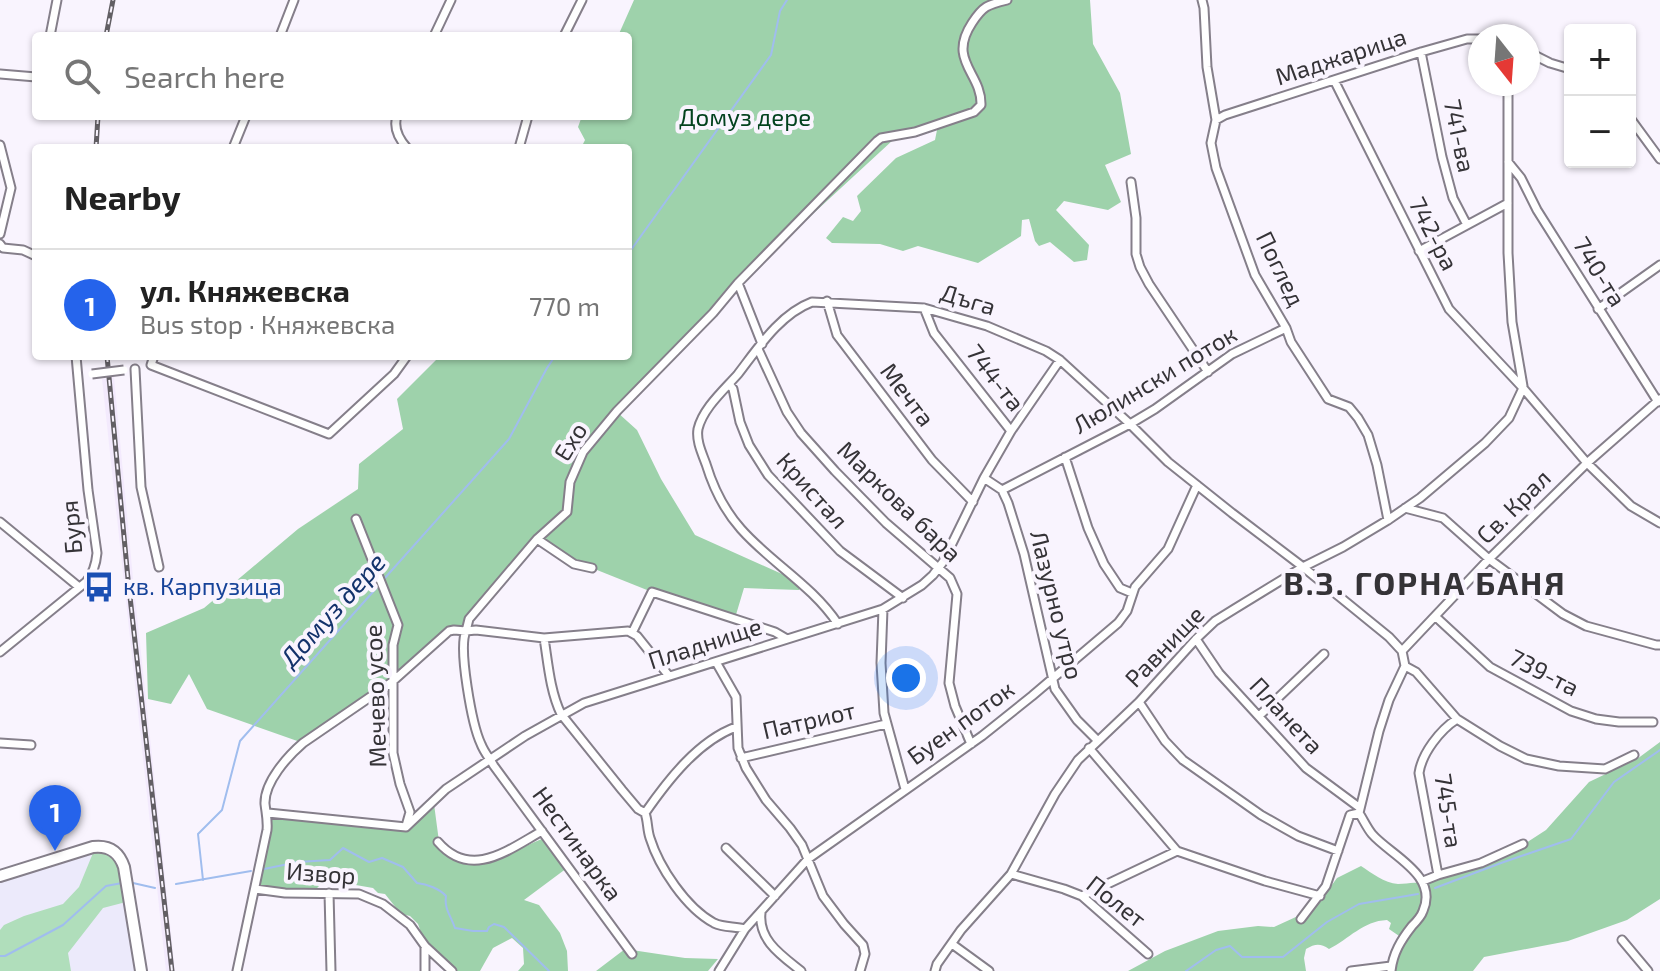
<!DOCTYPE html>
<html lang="en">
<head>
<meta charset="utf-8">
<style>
	:root { --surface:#fff; --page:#f6f6f6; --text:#222; --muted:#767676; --line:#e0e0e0; --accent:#2563eb }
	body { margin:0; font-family:"Exo 2",sans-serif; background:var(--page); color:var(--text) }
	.controls { position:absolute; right:24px; top:24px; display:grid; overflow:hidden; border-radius:8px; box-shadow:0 2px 6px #0004 }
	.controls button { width:72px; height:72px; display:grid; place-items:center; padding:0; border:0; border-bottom:2px solid var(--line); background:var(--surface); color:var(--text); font:40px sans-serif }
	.compass { position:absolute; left:1468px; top:24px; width:72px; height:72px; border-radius:50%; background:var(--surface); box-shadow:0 2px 6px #0004; rotate:163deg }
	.you { position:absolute; left:906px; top:678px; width:28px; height:28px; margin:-20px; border:6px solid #fff; border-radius:50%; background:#1a73e8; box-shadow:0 0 0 12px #1a73e833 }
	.badge { display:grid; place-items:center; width:52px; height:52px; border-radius:50%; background:var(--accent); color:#fff; font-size:26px; font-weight:700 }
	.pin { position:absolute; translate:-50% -66px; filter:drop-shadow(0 2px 4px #0008) }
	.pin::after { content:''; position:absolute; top:42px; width:28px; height:24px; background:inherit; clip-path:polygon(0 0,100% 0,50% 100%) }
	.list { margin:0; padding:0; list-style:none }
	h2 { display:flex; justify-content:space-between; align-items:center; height:104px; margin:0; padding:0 32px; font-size:34px }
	h2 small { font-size:26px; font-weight:400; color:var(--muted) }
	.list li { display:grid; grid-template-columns:52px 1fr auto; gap:24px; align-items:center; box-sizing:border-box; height:112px; padding:0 32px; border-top:2px solid var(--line) }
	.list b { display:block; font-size:30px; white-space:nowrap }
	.list p { margin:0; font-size:26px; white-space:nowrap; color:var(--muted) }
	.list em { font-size:26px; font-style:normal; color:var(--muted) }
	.icon { flex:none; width:44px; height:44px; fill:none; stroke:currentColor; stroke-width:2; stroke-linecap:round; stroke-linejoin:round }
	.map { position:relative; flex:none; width:1660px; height:971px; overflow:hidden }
	.search { position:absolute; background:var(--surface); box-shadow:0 2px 6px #0004; left:32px; top:32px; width:600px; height:88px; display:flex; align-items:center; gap:20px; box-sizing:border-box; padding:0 28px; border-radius:8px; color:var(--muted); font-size:30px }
	.panel { position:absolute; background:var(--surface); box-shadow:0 2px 6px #0004; left:32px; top:144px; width:600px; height:216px; border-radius:8px }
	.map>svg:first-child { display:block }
</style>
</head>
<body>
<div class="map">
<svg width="1660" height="971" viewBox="0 0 1660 971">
	<rect width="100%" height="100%" fill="#f9f4fe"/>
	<path fill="#eceafb" d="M 101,852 L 117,859 L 138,971 L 0,971 L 0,882 L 74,858 Z"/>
	<path fill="#f3eafd" d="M 114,377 L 133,578 L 175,971 L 166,971 L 102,379 Z"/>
	<path fill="#b0debb" d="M 101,852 C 124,854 123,883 126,902 L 103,908 L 68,953 L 71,971 L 0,971 L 0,930 L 4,925 L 24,916 L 63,904 L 79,887 L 93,853 Z"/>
	<path fill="#9ed2ab" d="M 634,0 L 1090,0 L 1093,44 L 1120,93 L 1131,154 L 1105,165 L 1121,202 L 1108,210 L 1064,201 L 1056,210 L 1089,245 L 1087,260 L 1074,262 L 1050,242 L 1039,246 L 1035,241 L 1029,219 L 1022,220 L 1021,236 L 978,263 L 918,246 L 903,251 L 880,244 L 832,243 L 826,238 L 843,217 L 853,221 L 861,211 L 857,196 L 896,158 L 935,140 L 937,130 L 914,127 L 893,140 L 738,283 L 617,412 L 637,430 L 661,479 L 695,535 L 802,583 L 799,590 L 744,588 L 735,618 L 652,592 L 592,568 L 574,564 L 537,540 L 469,619 L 466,631 L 454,630 L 392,682 L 303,743 L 207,709 L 189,674 L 171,704 L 148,699 L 146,633 L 204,608 L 298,529 L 358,489 L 359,464 L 403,429 L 397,399 L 440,356 L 628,356 L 628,148 L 581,148 L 585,140 L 578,127 L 582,116 L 628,116 L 628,36 L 618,36 Z
		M 1660,742 L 1660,899 L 1627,920 L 1568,941 L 1484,957 L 1473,971 L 1391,971 L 1394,956 L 1402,938 L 1389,929 L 1391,923 L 1387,920 C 1363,921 1349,939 1329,949 C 1320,943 1315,944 1306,949 L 1304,958 L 1306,971 L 1128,971 L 1165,951 L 1218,931 L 1258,926 L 1274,927 L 1298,916 L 1310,915 L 1337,878 L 1361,866 C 1372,873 1384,883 1398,884 C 1406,884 1411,882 1419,883 L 1423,896 L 1419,917 C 1428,906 1425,894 1423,881 L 1438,875 L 1480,863 L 1491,857 L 1518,848 L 1546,830 L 1589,782 L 1637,759 Z
		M 434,804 L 440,849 C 481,880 503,854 544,838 L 567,868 L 524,900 L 539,905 L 560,933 L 567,951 L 568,971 L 518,971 L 524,964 L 523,948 L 512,938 L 493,948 L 480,971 L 456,971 L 424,941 L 418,924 L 410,916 L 401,914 L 385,894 L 378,893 L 373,888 L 350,884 L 320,885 L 313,892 L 256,888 L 271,816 L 407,829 Z
		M 625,949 L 685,958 L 718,959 L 708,971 L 596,971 Z"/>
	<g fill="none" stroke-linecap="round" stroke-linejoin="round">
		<path stroke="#a0bdee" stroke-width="2" d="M 628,254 L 771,55 L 780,11 L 787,0
			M 384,579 L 509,439 L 547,368 L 555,356
			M 264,869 L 298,862 L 330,860 L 343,848 L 369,862 L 382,858 L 403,867 L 417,883 C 427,884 440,889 446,896 C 444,909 451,916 455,928 L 473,931 L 487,931 L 489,927 L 494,924 L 504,927 L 549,971
			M 203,880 L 198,834 L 222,810 L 240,741 L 380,584
			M 133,883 L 155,888
			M 176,884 L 251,871
			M 1435,888 L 1501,863 L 1571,839 L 1614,782 L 1660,750
			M 0,956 L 5,956 L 63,925 L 106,886 L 122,883
			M 1186,971 L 1216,950 L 1230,946 L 1242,957 L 1283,957 L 1327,922 L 1359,904 L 1418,894"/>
		<g stroke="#857f8a" stroke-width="11">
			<path id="street" d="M 1202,0 L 1204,8 L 1207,67 L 1216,120 L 1211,143 L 1216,168 L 1255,275 L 1286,328 L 1291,342 L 1328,399 L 1349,407 L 1358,418 L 1368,435 L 1377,465 L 1388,520
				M 50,36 L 57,0
				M 280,36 L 294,0
				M 434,36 L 451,0
				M 564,36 L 582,0
				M 1421,52 L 1442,157 L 1453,198 L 1467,225
				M 1528,52 L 1550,63 L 1570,69
				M 0,74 L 36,77
				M 1334,80 L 1449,309 L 1523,388 L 1587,463 L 1631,506 L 1660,523
				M 1508,84 L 1508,253 L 1512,322 L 1523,386
				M 397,116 C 393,128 399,139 407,148
				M 1630,118 L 1660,159
				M 1216,120 L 1225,115 L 1421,52 L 1467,39 L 1480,39
				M 0,145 L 11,188 L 0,234
				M 233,148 L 246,116
				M 519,148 L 528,116
				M 1508,162 L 1521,178 L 1537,210 L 1658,402
				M 1131,182 L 1136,218 L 1136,254 L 1140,267 L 1149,284 L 1208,372
				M 0,244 L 3,248 L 23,250 L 36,256
				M 1419,251 L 1508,203
				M 738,283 L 762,344
				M 827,301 L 837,335 L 932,460 L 973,502
				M 924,308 L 934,333 L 1011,431
				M 1598,309 L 1660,265
				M 758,349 L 787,412 L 801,433 L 835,471 L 886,523 L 950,578 L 957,594 L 949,683 L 955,706 L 971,744
				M 154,356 L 151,365 L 329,434 L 394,374 L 407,356
				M 135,369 L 141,487 L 159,567
				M 729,384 L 733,389 L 740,422 L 749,445 L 768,475 L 840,551 L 903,598
				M 1065,457 L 1088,528 L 1104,564 L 1120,588 L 1132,593
				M 984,478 L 1002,490 L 1008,503 L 1024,554 L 1055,689 L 1077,720 L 1097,740
				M 1002,490 L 1130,424 L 1155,409 L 1232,354 L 1286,328
				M 1405,508 L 1443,518 L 1489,559 L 1563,614 L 1586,626 L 1656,645 L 1660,645
				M 356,519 L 398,625 L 393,645 L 393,753 L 400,784 L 410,812 L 406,826
				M 0,522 L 79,587
				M 537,539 L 574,564 L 592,568
				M 883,609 L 881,663 L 884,713 L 905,789
				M 1436,617 L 1490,667 L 1571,711 L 1596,719 L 1619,722 L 1653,722
				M 838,624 C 812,585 771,563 741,529 C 725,511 713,487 706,464 C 702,453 696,441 698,429 C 703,408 724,390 738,374 C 758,348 780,314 812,302 L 924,308 L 987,326 L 1046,351 L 1060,360 L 1130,424 L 1168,462 L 1232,513 L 1303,567 L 1389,637 L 1402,651 L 1405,666
				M 632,633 L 652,592 L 775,632 L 787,639
				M 544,638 C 548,663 550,691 561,714 L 622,790 L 638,809 L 645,813 C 648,821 647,829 650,838 C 659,867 686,908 714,923 C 724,928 735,926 745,929
				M 1196,639 L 1219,673 L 1306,768 L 1360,808
				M 1402,651 L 1489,559 L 1587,463 L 1660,399
				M 0,652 L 86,582 C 93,574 96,564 97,553 L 88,490 L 76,356
				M 716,662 L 736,697 L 738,748 L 746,768 L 766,800 L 790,828 L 802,845 L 823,896 L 844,924 L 863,945 L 865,954 L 860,971
				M 1405,666 L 1416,672 L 1457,719 L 1500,746 L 1526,759 L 1559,766 L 1605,769 L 1634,755
				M 1139,702 L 1165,741 L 1183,760 L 1261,815 L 1298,836 L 1338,851
				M 1259,716 L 1324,654
				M 0,743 L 31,745
				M 1089,748 L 1177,851 L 1265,881 L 1320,896
				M 741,758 L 886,724
				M 268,813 L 406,827 L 446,789 L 525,736 L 584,703 L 883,609 L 922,585 L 933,575 L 943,562 L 984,478 L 1011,431 L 1060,360
				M 645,813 C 668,780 698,741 736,727
				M 438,842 C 471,880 508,850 542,831
				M 726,848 L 775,896
				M 1011,874 L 1064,889 L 1082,896 L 1148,954
				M 1438,875 L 1419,773 C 1422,753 1440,730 1457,719
				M 1423,881 L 1438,875 L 1481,863 L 1523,844
				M 255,889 L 285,893 L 359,894 L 383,904 L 410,925 L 425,946 L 452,971
				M 329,893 L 331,971
				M 1082,896 L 1177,851
				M 761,913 C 758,940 781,955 801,971
				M 1301,919 L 1326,886 L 1350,815 L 1359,813
				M 1622,940 L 1648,971
				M 952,944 L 989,971
				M 425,946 L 425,971
				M 632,954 L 494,766 C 490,759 484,752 481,744 C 472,725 458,648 466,631 L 476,630 L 544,638 L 628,631 L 637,636 L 669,676
				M 237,971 L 267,830 C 268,821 266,813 265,804 C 264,782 288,756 303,743 L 392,682 L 449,631 L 454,630 L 466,631 L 469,619 L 537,539 L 567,512 L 570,482 L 583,452 L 617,411 L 713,313 L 738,283 L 877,141 L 881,138 L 915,132 L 974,112 L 981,105 C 982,73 947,61 972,23 C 983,6 987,5 1007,0
				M 719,971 L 745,929 L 808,859 L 982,736 L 1032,696 L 1118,623 L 1127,611 L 1135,587 L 1168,549 L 1197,485
				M 935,971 L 937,964 L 961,930 L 1011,874 L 1055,794 L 1078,760 L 1139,702 L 1196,639 L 1215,621 L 1236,608 L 1303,567 L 1343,547 L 1388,520 L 1420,498 L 1485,443 L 1509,418 L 1523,388
				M 1351,971 L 1391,966
				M 1391,971 C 1393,953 1401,940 1412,926 C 1416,922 1421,917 1423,911 C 1439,875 1390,855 1372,834 C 1367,828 1363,819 1359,813 L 1379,731 L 1389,700 L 1405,666"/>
		</g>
		<g stroke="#857f8a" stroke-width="14">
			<path id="secondary" d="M 0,876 L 93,847 C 109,845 119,852 124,867 L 141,971"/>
		</g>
		<use href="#street" stroke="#fff" stroke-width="7"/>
		<use href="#secondary" stroke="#fff" stroke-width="10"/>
		<g stroke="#625f64" stroke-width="5">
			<path id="rail" d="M 106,36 L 113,0
				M 96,148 L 98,116
				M 107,356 L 128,579 L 172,971"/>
		</g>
		<use href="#rail" stroke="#f9f4fe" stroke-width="2" stroke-dasharray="6" stroke-linecap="butt"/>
		<g stroke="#857f8a" stroke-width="11" stroke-linecap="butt">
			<path id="street-bridge" d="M 92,374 L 124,370"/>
		</g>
		<use href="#street-bridge" stroke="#fff" stroke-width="7"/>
	</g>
	<defs>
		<g id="bus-bare" transform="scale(2.4)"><path d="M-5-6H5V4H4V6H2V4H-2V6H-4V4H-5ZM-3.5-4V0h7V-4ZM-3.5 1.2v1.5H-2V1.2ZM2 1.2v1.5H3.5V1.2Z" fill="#1a4fb4" stroke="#f9f4fe" stroke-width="2.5" paint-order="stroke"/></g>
	</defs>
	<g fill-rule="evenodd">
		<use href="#bus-bare" x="99" y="587"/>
	</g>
	<g text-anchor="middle" stroke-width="8" stroke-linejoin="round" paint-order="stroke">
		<g font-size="24" fill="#353337" stroke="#f9f4fe">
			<text transform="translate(1341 57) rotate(-18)" y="8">Маджарица</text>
			<text transform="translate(1459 136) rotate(78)" y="8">741-ва</text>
			<text transform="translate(1433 234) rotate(63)" y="8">742-ра</text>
			<text transform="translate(1280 269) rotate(64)" y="8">Поглед</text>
			<text transform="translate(1599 272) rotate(58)" y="8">740-та</text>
			<text transform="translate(968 300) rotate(17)" y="8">Дъга</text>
			<text transform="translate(995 378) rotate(52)" y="8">744-та</text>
			<text transform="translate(1155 380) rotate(-31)" y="8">Люлински поток</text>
			<text transform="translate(907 395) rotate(53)" y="8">Мечта</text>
			<text transform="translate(571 442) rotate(-58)" y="8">Ехо</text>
			<text transform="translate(812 491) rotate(48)" y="8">Кристал</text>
			<text transform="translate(899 502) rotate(44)" y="8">Маркова бара</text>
			<text transform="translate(1514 507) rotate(-45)" y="8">Св. Крал</text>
			<text transform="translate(72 527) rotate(-95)" y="8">Буря</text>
			<text transform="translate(1056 605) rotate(76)" y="8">Лазурно утро</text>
			<text transform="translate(705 644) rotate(-18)" y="8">Пладнище</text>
			<text transform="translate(1165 647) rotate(-46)" y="8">Равнище</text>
			<text transform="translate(1544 673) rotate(27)" y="8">739-та</text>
			<text transform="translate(376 696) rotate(-92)" y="8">Мечево усое</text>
			<text transform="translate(1286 716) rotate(47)" y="8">Планета</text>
			<text transform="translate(809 721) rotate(-13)" y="8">Патриот</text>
			<text transform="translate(961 723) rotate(-36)" y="8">Буен поток</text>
			<text transform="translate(1448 811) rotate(81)" y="8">745-та</text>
			<text transform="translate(577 844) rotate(54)" y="8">Нестинарка</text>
			<text transform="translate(321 874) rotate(4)" y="8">Извор</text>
			<text transform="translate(1116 902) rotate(38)" y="8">Полет</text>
		</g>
		<g font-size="24" fill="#03421e" stroke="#f9f4fe">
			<text x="745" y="126">Домуз дере</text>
		</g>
		<g font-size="24" fill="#164399" stroke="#f9f4fe" text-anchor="start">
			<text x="123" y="595">кв. Карпузица</text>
		</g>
		<g font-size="26" font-style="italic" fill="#13326b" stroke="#f9f4fe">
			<text transform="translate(333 610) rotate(-48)" y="9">Домуз дере</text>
		</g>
		<g font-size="32" font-weight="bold" letter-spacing="2" fill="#353337" stroke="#f9f4fe">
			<text x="1425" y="595">В.З. ГОРНА БАНЯ</text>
		</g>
	</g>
</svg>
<div class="controls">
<button>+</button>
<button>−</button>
</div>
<svg class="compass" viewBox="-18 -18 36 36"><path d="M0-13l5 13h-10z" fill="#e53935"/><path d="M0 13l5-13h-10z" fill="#767676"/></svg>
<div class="you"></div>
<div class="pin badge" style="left:55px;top:851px">1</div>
<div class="search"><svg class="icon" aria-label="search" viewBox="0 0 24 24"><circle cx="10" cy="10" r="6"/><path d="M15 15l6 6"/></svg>Search here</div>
<section class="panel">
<h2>Nearby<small></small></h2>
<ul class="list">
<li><span class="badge">1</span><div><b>ул. Княжевска</b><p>Bus stop · Княжевска</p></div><em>770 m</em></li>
</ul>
</section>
</div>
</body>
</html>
